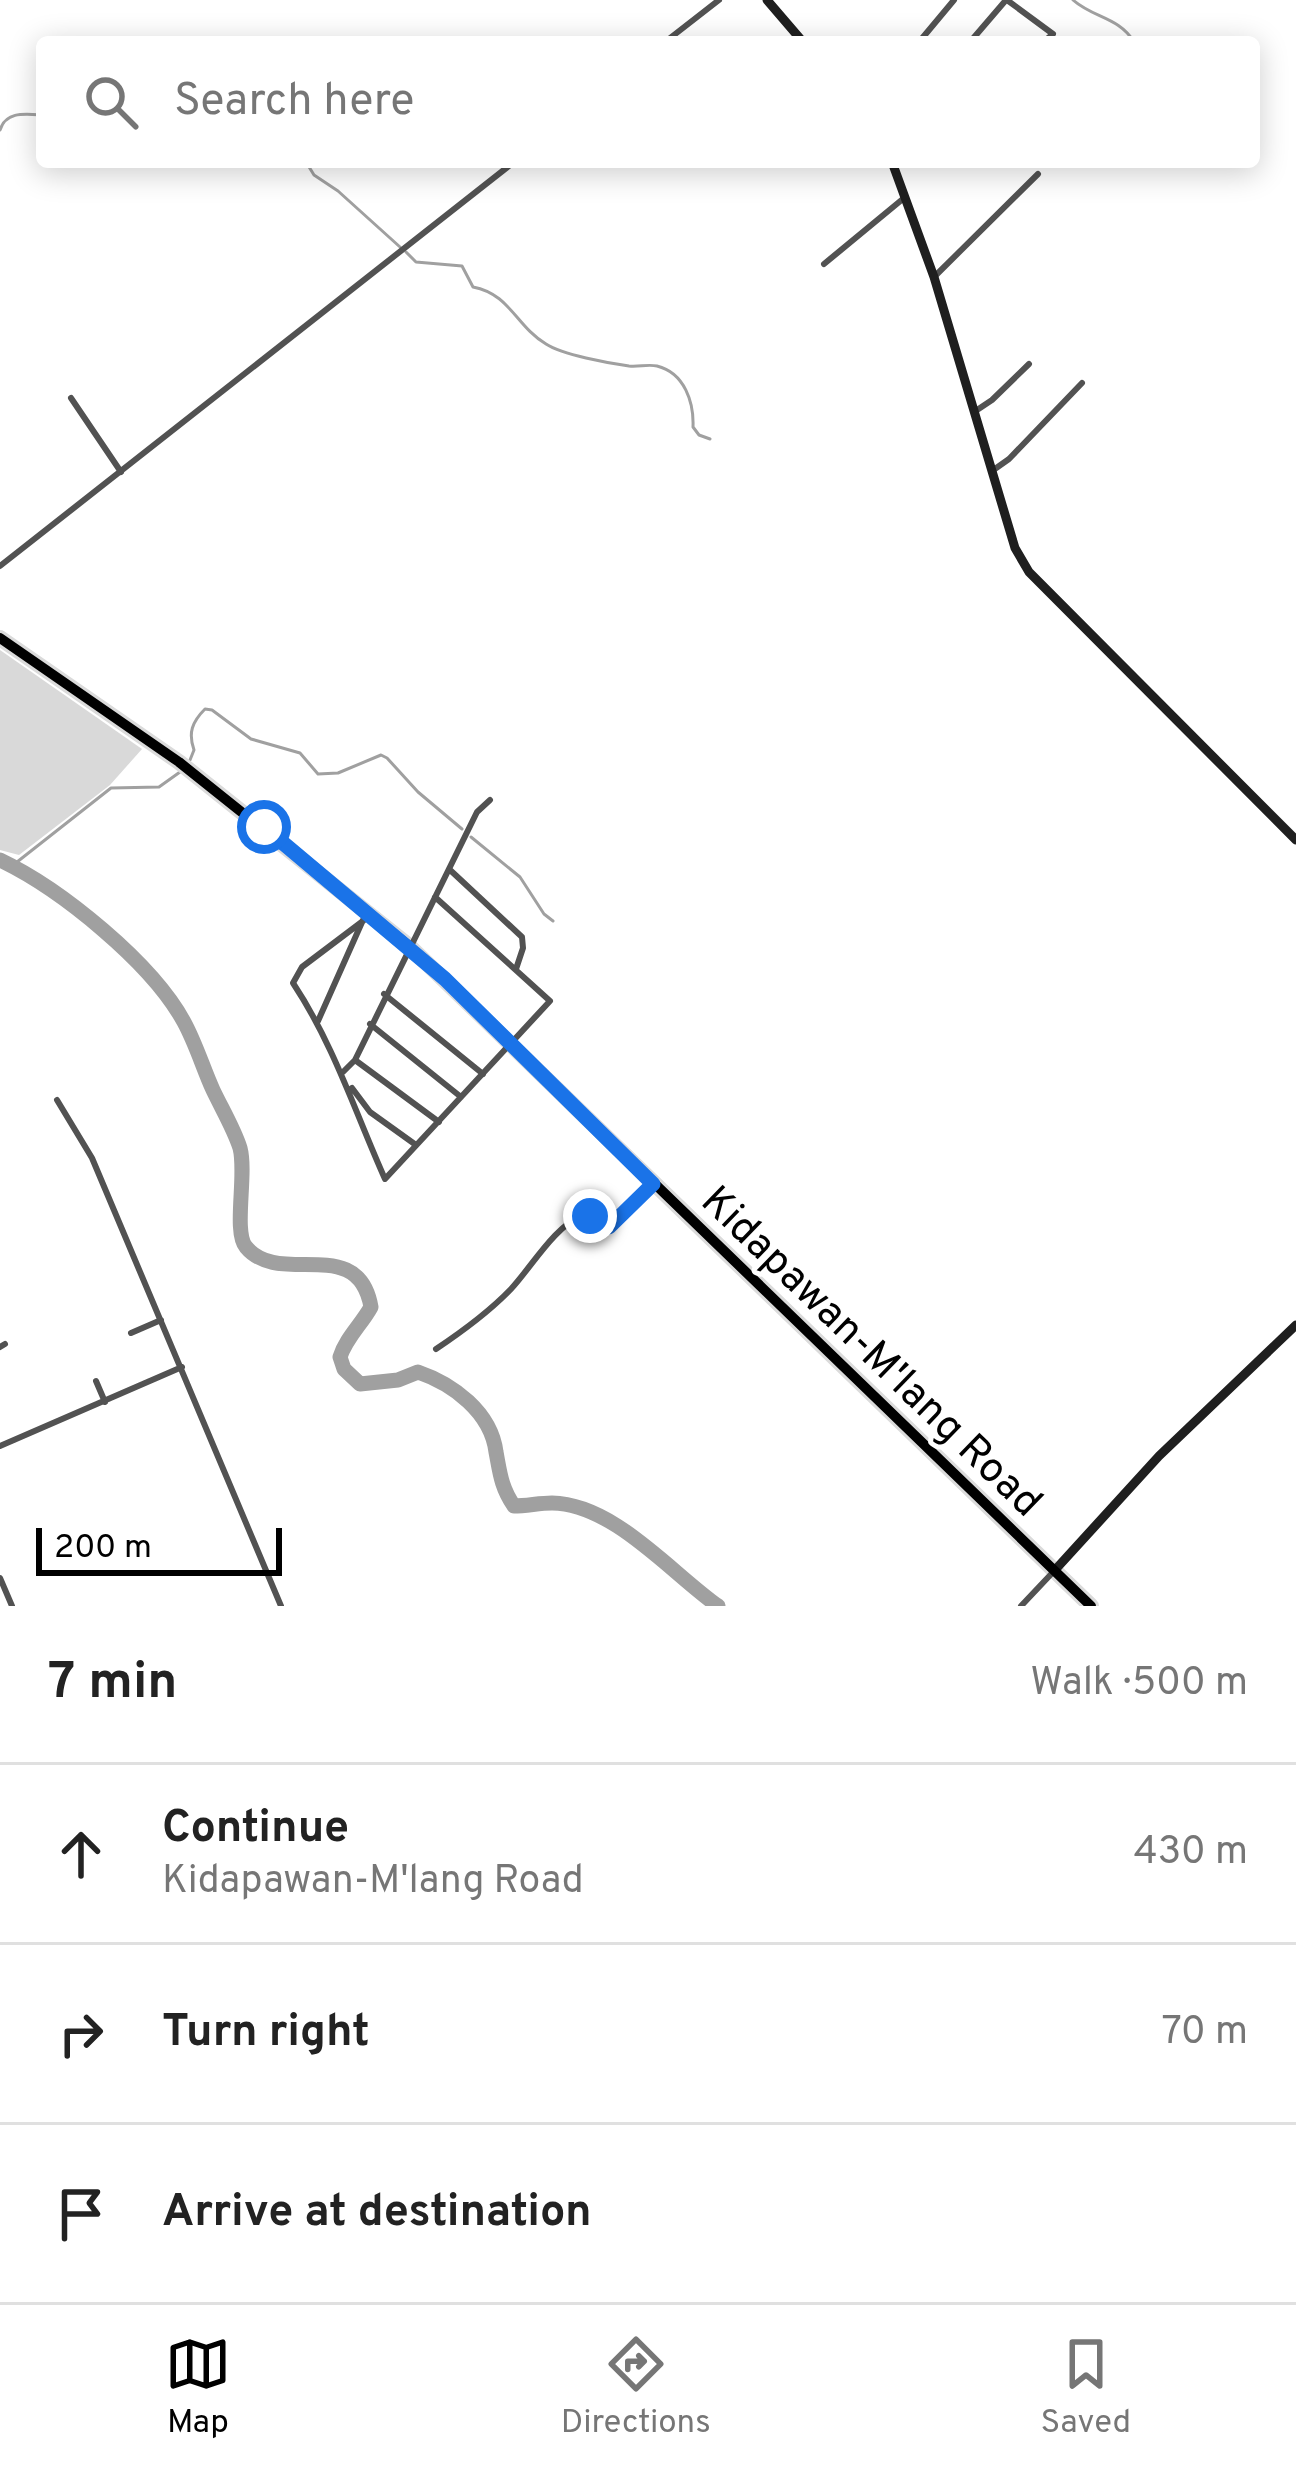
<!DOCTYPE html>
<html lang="en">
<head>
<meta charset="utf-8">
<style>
	:root { --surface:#fff; --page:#f2f2f2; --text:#222; --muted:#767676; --line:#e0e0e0; --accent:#000 }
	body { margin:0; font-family:Overpass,sans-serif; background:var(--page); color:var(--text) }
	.scale { position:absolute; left:36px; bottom:30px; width:246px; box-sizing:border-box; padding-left:12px; border:6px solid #000; border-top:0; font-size:33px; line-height:42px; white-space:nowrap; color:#000; -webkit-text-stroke:9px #fff; paint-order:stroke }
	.stop { position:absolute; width:36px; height:36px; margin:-27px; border:9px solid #1a73e8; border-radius:50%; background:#fff }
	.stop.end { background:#1a73e8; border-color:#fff; box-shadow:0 3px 12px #0008 }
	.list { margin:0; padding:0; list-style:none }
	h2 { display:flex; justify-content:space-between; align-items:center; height:156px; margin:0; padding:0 48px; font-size:51px }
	h2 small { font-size:39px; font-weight:400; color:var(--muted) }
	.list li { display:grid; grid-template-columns:78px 1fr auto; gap:36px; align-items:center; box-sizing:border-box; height:180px; padding:0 48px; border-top:3px solid var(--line) }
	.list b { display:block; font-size:45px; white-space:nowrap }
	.list p { margin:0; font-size:39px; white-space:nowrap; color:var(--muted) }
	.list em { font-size:39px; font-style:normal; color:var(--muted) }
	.icon { flex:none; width:66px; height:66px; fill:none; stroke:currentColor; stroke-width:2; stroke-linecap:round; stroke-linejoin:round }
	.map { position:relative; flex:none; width:1296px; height:1606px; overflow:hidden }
	.search { position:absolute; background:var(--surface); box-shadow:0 6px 30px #0003; left:36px; right:36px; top:36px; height:132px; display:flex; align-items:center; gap:30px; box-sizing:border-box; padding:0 42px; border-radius:12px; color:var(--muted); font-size:45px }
	.sheet { height:696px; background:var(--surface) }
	nav { display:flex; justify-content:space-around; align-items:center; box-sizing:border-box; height:168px; border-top:3px solid var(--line); background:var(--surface); font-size:33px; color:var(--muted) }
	nav a { display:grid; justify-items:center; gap:6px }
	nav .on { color:var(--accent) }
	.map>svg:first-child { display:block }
</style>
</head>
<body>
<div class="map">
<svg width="1296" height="1606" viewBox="0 0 1296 1606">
	<rect width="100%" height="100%" fill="#fff"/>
	<path fill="#d9d9d9" d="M 0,650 L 142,749 L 110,785 L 19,855 L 0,850 Z"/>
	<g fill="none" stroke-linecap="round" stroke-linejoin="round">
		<path stroke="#a0a0a0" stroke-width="3" d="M 1073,0 C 1093,18 1119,17 1134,42
			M 0,130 C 6,111 25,114 42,115
			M 306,162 L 314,175 L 338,191 L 400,247
			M 406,252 L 416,262 L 462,266 L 473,287 C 510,294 516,326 546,344 C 563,355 608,363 629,366 C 639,367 648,364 657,366 C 685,373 694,403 693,427 L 699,435 L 710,439
			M 190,760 L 194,750 C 188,733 192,722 205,709 L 212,710 L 251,739 L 300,753 L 318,774 L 338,773 L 381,755 L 387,758 L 418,792 L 462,829
			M 471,837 L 520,877 L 544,914 L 553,921
			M 9,864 L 17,862 L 111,788 L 159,787 L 180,772"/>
		<path stroke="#a0a0a0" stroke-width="15" d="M 0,860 C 61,889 152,963 184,1022 C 196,1044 203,1068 213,1090 C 222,1109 234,1129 240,1148 C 247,1174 233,1232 246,1247 C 280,1288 358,1233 371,1307 C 361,1325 346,1338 340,1357 L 344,1369 L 360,1384 L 398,1380 L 418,1372 C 453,1384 491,1412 496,1452 C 500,1473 501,1487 514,1506 C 527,1506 539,1503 552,1503 C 614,1504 671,1573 718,1606"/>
		<g stroke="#dbdbdb" stroke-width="16">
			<path id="primary" d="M 0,638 L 179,762 L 409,946 L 1091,1606"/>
		</g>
		<path stroke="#525252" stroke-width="6" d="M 1007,0 L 1053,34 L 1043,42
			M 665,42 L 719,0
			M 919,42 L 954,0
			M 970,42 L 1006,0
			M 824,264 L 904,198
			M 934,277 L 1038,174
			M 71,398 L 121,472
			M 974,412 L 992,400 L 1029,364
			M 992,471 L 1009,459 L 1082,383
			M 0,566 L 514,162
			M 449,869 L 522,937 L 523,948 L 516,969
			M 363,921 L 302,967 L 293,983 C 334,1045 355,1112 385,1179 L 550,1001 L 435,897
			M 384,994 L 483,1074
			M 318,1021 L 363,920
			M 370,1024 L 461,1097
			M 355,1060 L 439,1122
			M 343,1072 L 355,1060 L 477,812 L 490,800
			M 352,1088 L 370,1112 L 416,1145
			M 57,1100 L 92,1158 L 281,1606
			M 131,1333 L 161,1320
			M 0,1347 L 5,1344
			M 436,1349 C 463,1331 489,1312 511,1289 C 533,1265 554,1227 584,1214 L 600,1226 L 609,1227 L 653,1184
			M 96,1381 L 105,1402
			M 0,1446 L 182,1367
			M 0,1578 L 12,1606
			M 1021,1606 L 1055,1570"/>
		<path stroke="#1f1f1f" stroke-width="9" d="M 767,0 L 803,42
			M 892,162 L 934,277 L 1015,548 L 1029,572 L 1296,840
			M 1055,1570 L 1159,1456 L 1296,1325"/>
		<use href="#primary" stroke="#000" stroke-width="10"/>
	</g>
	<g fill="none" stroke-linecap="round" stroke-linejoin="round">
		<path stroke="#1a73e8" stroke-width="15" d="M 264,827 L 445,979 L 653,1184 L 609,1227 L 600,1226 L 590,1216"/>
	</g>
	<g text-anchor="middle" stroke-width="10" stroke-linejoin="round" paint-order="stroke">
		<g font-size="42" fill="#000" stroke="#fff">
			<text transform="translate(873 1350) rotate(44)" y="15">Kidapawan-M'lang Road</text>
		</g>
	</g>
</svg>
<div class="scale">200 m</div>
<div class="stop" style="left:264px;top:827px"></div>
<div class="stop end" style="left:590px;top:1216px"></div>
<div class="search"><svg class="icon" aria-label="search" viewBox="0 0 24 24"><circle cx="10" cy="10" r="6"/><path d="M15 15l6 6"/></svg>Search here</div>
</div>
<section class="sheet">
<h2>7 min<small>Walk · 500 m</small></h2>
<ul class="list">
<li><svg class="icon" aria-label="ahead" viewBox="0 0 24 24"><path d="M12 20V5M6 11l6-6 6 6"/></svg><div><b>Continue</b><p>Kidapawan-M'lang Road</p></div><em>430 m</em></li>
<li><svg class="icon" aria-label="right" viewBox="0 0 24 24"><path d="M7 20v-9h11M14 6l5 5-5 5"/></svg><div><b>Turn right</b></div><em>70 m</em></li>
<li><svg class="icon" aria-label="arrive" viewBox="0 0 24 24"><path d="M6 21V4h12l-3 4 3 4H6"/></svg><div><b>Arrive at destination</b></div></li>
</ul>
</section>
<nav>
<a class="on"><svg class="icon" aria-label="map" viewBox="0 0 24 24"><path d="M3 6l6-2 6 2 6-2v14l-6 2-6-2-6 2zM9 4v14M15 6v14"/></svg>Map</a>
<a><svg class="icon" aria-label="directions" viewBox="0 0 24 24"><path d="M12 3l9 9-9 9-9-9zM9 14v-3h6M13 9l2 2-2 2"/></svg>Directions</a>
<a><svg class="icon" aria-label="saved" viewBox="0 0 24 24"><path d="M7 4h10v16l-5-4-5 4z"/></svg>Saved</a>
</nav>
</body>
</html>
